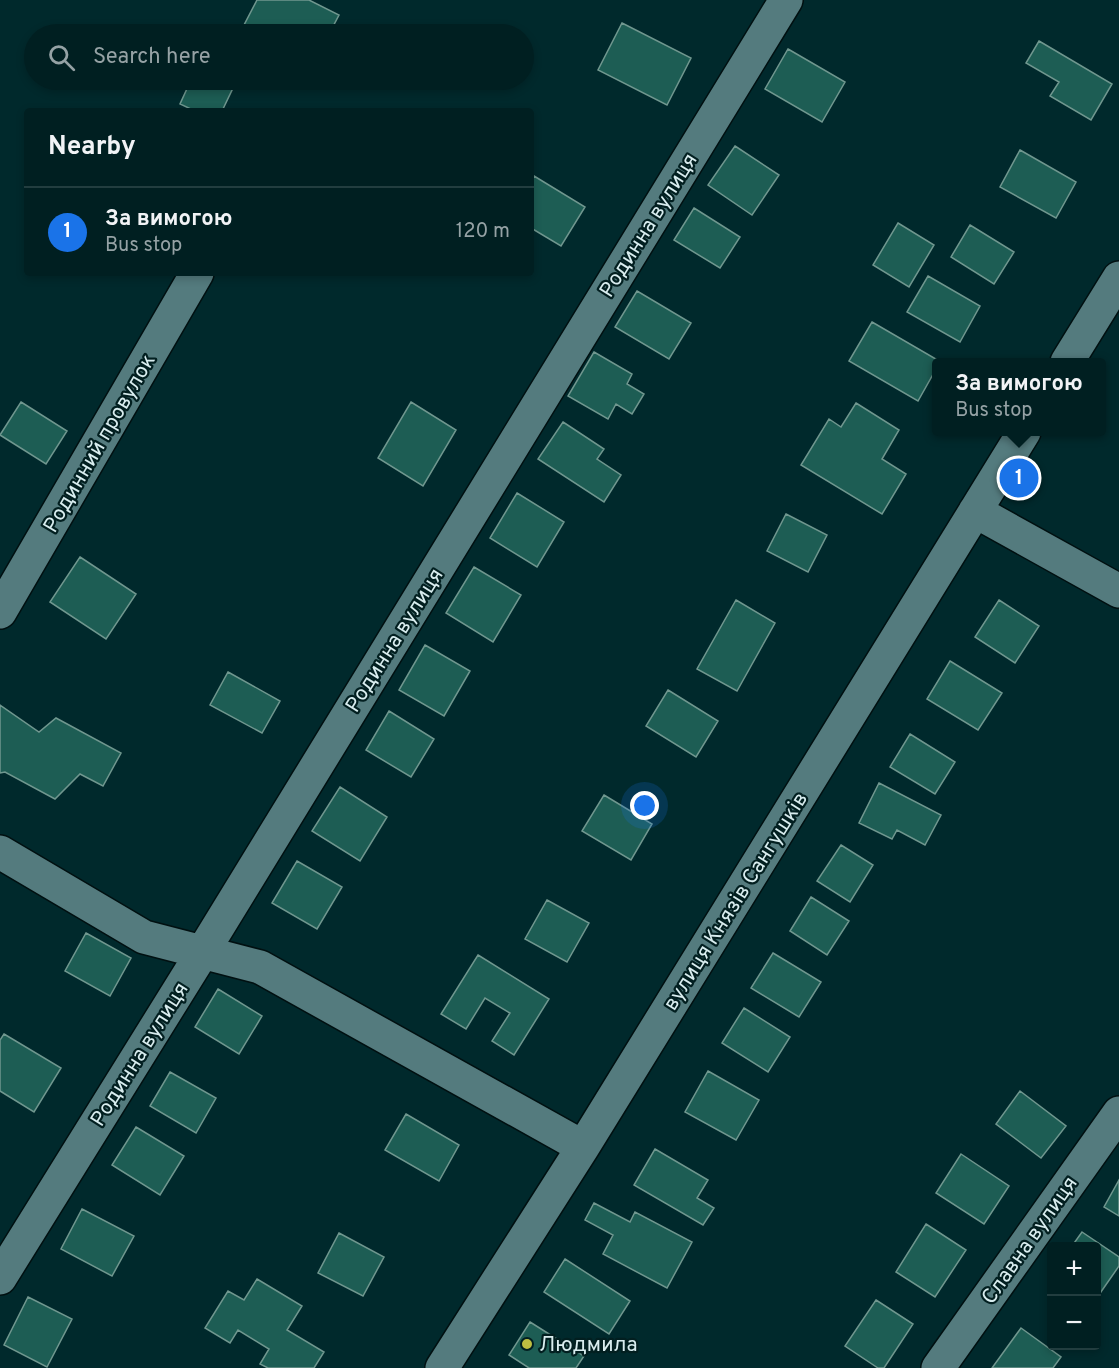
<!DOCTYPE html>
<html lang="en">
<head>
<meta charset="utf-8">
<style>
	:root { --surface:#001f21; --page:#0a272a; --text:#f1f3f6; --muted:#95a2a5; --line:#223d3f; --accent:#1a73e8 }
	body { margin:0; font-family:Overpass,sans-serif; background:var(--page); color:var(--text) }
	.controls { position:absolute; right:18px; bottom:18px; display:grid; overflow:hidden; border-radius:6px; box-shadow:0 3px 9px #0003 }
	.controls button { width:54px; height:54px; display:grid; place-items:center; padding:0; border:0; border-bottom:2px solid var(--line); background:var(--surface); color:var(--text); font:30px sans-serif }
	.you { position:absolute; left:645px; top:806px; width:21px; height:21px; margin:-15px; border:4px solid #fff; border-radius:50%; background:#1a73e8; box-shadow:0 0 0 9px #1a73e833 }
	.badge { display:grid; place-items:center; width:39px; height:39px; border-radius:50%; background:var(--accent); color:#fff; font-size:20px; font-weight:700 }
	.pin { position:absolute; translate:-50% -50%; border:3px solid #fff; box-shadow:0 2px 6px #0006 }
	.popup { position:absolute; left:932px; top:358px; width:174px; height:78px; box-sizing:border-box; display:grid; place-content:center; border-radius:6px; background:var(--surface); filter:drop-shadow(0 2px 4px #0005); font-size:20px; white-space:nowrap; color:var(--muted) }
	.popup b { font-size:22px; color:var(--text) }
	.popup::after { content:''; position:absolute; left:50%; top:100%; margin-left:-12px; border:12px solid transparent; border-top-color:var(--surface) }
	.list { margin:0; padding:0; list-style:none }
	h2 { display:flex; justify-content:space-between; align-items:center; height:78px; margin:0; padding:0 24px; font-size:26px }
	h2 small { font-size:20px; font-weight:400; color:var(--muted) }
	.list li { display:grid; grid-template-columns:39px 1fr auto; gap:18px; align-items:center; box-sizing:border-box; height:90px; padding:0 24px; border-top:2px solid var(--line) }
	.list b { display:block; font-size:22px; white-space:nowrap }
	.list p { margin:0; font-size:20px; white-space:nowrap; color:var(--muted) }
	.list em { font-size:20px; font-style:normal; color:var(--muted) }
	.icon { flex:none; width:33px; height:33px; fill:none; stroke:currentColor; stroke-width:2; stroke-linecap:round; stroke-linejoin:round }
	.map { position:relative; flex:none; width:1119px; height:1368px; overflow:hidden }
	.search { position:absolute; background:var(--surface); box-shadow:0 3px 9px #0003; left:24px; top:24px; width:510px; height:66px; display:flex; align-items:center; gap:15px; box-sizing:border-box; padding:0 21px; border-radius:33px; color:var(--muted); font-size:22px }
	.panel { position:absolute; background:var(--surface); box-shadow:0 3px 9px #0003; left:24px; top:108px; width:510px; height:168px; border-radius:6px }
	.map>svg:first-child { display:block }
</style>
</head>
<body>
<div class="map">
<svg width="1119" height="1368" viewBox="0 0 1119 1368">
	<rect width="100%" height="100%" fill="#00292c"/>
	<path fill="#1d5d54" stroke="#70978f" stroke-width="1.5" d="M 257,0 L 309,0 L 339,15 L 329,34 L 257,34 L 243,27 Z
		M 622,23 L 691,58 L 667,105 L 598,70 Z
		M 1039,41 L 1112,84 L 1091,120 L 1050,96 L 1059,82 L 1026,63 Z
		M 788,49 L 845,82 L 822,122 L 765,89 Z
		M 191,80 L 216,80 L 233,88 L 222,111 L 195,111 L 180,104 Z
		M 735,146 L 779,175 L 752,215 L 708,185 Z
		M 1020,150 L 1076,182 L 1056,218 L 1000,187 Z
		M 534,176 L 585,207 L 561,246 L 531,228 L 531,181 Z
		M 694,208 L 740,237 L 720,268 L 674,240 Z
		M 898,223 L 934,245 L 909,287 L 873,265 Z
		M 970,225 L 1014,252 L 994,284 L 951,257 Z
		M 928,276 L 980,306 L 960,342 L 907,312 Z
		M 637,291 L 691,323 L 669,359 L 615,327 Z
		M 872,322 L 941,362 L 936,362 L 936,369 L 918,401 L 849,361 Z
		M 594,352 L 632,374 L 627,384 L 644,394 L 632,414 L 616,404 L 608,419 L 568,396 Z
		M 21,402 L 67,431 L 46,464 L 0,435 Z
		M 411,402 L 456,430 L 423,486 L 378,458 Z
		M 856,403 L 899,430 L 882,459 L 906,474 L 882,514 L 801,465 L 829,419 L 841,427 Z
		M 563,422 L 604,449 L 597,459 L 621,475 L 604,502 L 538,459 Z
		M 517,493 L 564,522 L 537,567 L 490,538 Z
		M 786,514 L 827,535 L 808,572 L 767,551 Z
		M 80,557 L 136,594 L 106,639 L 50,602 Z
		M 474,567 L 521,595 L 493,642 L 446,613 Z
		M 736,600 L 775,623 L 737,691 L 697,669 Z
		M 999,600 L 1039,626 L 1015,663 L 975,637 Z
		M 425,645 L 470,671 L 444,716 L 399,690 Z
		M 950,661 L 1002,693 L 978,730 L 927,699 Z
		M 228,672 L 280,701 L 262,733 L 210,705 Z
		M 668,690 L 718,721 L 696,757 L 646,726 Z
		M 0,705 L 39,732 L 56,718 L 121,753 L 103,786 L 80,774 L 55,799 L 5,772 L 0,773 Z
		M 389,711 L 434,739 L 411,777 L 366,750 Z
		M 910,734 L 955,762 L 935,794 L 890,767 Z
		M 879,783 L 941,815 L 925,845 L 897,830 L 892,839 L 859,823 Z
		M 340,787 L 387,817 L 360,861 L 312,831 Z
		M 604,795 L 652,824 L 631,860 L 582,831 Z
		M 841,845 L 873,865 L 850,902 L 817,881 Z
		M 297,861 L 342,887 L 317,929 L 272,903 Z
		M 811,897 L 849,921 L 827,955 L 790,931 Z
		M 547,900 L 589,923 L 567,962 L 525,939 Z
		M 86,933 L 131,958 L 110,996 L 65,971 Z
		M 773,953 L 821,982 L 799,1017 L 751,988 Z
		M 478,955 L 549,999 L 514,1055 L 492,1041 L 510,1013 L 485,998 L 466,1029 L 441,1014 Z
		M 218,989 L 262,1016 L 239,1054 L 195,1027 Z
		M 744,1008 L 790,1037 L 768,1072 L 722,1043 Z
		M 4,1034 L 61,1068 L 34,1112 L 0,1091 L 0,1040 Z
		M 708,1071 L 759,1100 L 736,1140 L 685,1112 Z
		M 170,1072 L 216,1098 L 196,1133 L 150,1106 Z
		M 1020,1091 L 1066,1126 L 1041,1158 L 996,1124 Z
		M 406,1114 L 459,1145 L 439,1181 L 385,1150 Z
		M 136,1127 L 184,1156 L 160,1195 L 112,1165 Z
		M 655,1149 L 708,1180 L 697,1198 L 714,1208 L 703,1225 L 634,1185 Z
		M 961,1154 L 1009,1186 L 984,1224 L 936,1193 Z
		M 1119,1180 L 1119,1216 L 1104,1207 Z
		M 594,1203 L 630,1222 L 635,1212 L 692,1242 L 667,1288 L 603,1254 L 613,1235 L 585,1220 Z
		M 82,1209 L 134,1236 L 112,1276 L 61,1249 Z
		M 926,1224 L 966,1250 L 935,1297 L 896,1272 Z
		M 1082,1232 L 1119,1257 L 1119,1266 L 1096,1299 L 1096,1246 L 1072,1246 Z
		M 339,1233 L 384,1257 L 363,1296 L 318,1273 Z
		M 565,1259 L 630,1301 L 609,1334 L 544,1292 Z
		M 257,1279 L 302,1306 L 287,1330 L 324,1352 L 314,1368 L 268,1368 L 260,1364 L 269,1349 L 238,1330 L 230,1343 L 205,1328 L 228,1291 L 244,1300 Z
		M 28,1297 L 72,1319 L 47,1367 L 4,1345 Z
		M 876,1300 L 913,1324 L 884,1368 L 878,1368 L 845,1346 Z
		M 530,1322 L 584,1356 L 576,1368 L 529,1368 L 509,1355 Z
		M 1021,1328 L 1061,1357 L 1053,1368 L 992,1368 Z"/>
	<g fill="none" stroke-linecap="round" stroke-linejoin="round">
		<g stroke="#001011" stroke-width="36">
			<path id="minor" d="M 1067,362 L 1119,278
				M 975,511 L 1119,591
				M 0,612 L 197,273
				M 0,852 L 144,937 L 260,967 L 583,1147
				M 0,1278 L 202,953 L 786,0
				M 442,1368 L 583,1147 L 1024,432
				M 938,1368 L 1119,1113"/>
		</g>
		<use href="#minor" stroke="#547b7e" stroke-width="33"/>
	</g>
	<circle fill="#bfbe41" stroke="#021f20" stroke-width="2" cx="527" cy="1344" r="6"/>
	<g text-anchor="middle" stroke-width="4.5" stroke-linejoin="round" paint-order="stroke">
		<g font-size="21" fill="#d9edef" stroke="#021f20">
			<text transform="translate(648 225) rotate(-58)" y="7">Родинна вулиця</text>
			<text transform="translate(99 443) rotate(-60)" y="7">Родинний провулок</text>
			<text transform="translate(394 640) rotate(-58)" y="7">Родинна вулиця</text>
			<text transform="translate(735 901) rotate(-58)" y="7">вулиця Князів Сангушків</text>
			<text transform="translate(139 1054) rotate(-58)" y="7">Родинна вулиця</text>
			<text transform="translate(1029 1240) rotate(-55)" y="7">Славна вулиця</text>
		</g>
		<g font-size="21" fill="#d9edef" stroke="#021f20" text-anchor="start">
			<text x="539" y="1351">Людмила</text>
		</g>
	</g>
</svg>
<div class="controls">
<button>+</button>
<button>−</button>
</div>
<div class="you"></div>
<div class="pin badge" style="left:1019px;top:478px">1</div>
<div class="popup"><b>За вимогою</b>Bus stop</div>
<div class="search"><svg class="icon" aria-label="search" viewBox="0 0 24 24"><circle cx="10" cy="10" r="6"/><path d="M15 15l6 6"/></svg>Search here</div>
<section class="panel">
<h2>Nearby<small></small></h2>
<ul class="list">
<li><span class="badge">1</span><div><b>За вимогою</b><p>Bus stop</p></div><em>120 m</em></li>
</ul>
</section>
</div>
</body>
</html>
